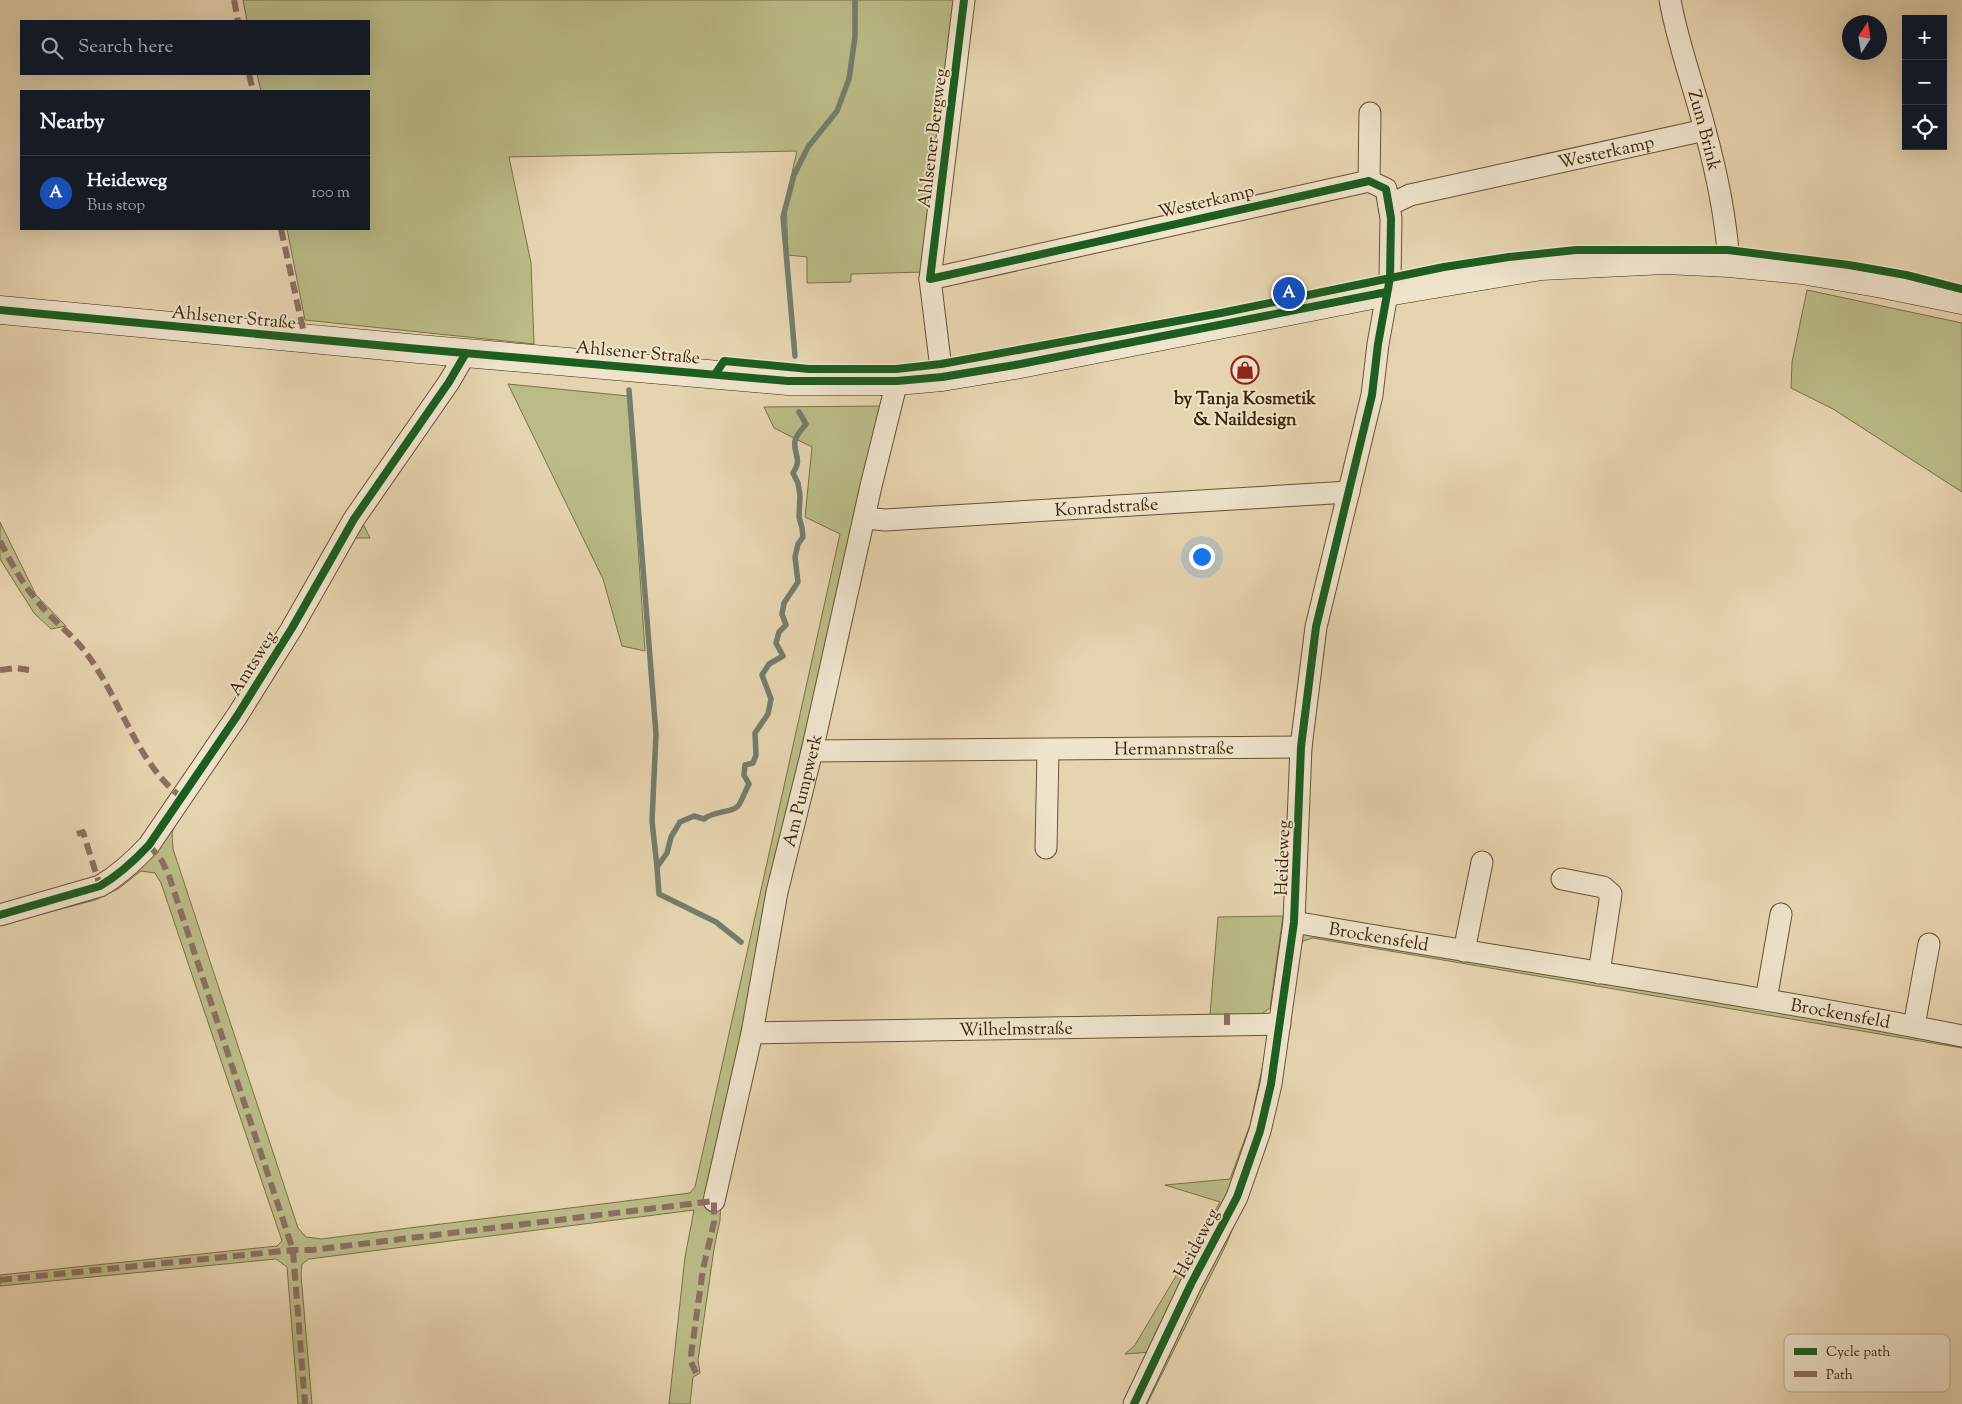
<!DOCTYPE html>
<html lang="en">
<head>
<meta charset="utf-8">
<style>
	:root { --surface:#171b24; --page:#242831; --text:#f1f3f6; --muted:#9ea1a6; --line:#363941; --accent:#8c9099 }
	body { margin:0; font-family:"Sorts Mill Goudy",serif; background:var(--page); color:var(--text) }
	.controls { position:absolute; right:15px; top:15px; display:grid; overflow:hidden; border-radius:0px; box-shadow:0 5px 20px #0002 }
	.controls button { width:45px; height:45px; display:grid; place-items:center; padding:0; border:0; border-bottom:1px solid var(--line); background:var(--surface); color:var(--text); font:25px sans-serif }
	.compass { position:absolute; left:1842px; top:15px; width:45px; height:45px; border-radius:50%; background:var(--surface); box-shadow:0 5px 20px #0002; rotate:12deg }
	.you { position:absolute; left:1201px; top:556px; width:18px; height:18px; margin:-12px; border:4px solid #fff; border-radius:50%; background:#1a73e8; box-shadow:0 0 0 8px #1a73e833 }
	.badge { display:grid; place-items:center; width:32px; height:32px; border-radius:50%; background:var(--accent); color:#fff; font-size:16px; font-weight:700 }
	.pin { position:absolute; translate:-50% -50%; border:2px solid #fff; box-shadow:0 1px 5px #0006 }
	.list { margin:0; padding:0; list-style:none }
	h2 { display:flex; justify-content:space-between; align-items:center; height:65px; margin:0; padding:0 20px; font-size:21px }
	h2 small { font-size:16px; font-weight:400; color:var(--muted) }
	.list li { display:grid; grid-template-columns:32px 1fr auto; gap:15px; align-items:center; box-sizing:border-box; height:75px; padding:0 20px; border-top:1px solid var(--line) }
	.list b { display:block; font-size:19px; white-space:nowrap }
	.list p { margin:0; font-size:16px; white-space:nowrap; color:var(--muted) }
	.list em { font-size:16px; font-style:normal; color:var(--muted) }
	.icon { flex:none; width:28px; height:28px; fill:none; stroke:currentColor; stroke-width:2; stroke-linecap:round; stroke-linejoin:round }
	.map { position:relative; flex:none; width:1962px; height:1404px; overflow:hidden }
	.search { position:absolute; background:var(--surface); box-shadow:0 5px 20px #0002; left:20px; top:20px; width:350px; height:55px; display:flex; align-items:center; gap:12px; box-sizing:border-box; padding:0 18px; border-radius:0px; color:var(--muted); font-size:19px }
	.panel { position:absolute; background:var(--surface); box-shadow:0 5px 20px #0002; left:20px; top:90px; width:350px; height:140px; border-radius:0px }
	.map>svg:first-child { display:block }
</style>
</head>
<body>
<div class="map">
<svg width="1962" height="1404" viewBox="0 0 1962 1404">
	<rect width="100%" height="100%" fill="#e6d4b0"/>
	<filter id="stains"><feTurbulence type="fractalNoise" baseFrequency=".004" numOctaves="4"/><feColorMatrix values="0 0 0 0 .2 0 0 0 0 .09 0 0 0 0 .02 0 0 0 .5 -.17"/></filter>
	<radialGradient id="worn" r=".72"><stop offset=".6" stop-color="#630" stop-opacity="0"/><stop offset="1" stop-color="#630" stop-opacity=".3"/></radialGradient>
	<path fill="#bbbb87" stroke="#7c7046" d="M 243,0 L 959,0 L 924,272 L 851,274 L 851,282 L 807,283 L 807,257 L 788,255 L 786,199 L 797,151 L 509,157 L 531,263 L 534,344 L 305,320 L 287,229 L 369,229 L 369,91 L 261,91 L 257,74 L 369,74 L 369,21 L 247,21 Z
		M 1807,290 L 1962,323 L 1962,492 L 1833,409 L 1791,388 L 1792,362 Z
		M 508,384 L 628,396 L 645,651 L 622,646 L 603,579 Z
		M 883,406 L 721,1195 L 720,1220 L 714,1249 L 698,1360 L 700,1373 L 693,1377 L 690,1404 L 669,1404 L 685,1257 L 694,1210 L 309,1259 L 302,1264 L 301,1275 L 312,1404 L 298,1404 L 287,1267 L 276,1259 L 0,1286 L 0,1275 L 277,1246 L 282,1241 L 161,883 L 155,873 L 141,871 L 118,889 L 95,900 L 0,925 L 0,918 L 93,894 L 152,847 L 353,503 L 370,538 L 354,538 L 175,824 L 172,834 L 173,849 L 298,1228 L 306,1237 L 321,1239 L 690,1193 L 695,1187 L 840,534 L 805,517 L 812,447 L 774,428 L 764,407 Z
		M 0,522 L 36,595 L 66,626 L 51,629 L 34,613 L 0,559 Z
		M 1283,916 L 1270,1008 L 1260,1015 L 1210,1015 L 1218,917 Z
		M 1286,917 L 1962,1034 L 1962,1048 L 1313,938 L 1303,941 L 1298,955 L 1249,1187 L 1226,1245 L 1147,1404 L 1129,1404 L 1152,1352 L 1125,1354 L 1135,1345 L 1220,1202 L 1165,1185 L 1230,1179 L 1250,1125 L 1272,1023 Z"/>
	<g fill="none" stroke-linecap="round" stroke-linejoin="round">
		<path stroke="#747d6c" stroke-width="5.5" d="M 795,356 L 783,217 L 794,175 L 808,147 L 837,111 L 849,79 L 855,37 L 855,0
			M 629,390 L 656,734 L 652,821 L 657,867
			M 741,942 L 716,922 L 659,894 L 657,867 L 667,853 L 671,837 L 680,822 L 694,816 L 704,819 C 715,810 732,813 738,806 C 741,803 746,789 749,784 L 744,775 L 745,765 L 753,763 L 756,755 L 755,733 L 768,714 L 771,699 L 762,675 L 769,664 L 783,656 L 776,643 L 779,632 L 786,625 L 782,614 L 784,603 L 798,582 L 795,557 L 798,544 L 803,537 L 802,528 L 799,517 L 800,495 L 798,483 L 793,473 C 803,458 793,455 795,441 C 796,435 802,429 806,424 L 799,412"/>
		<g stroke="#68522f" stroke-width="23">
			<g id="minor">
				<path id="s1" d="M 1670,0 C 1678,45 1694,86 1705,130 C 1717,174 1726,218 1729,263"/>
				<path d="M 1369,181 L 1370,113"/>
				<path id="s2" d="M 1389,205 L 1410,195 L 1705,130"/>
				<path d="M 930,279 L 1369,181 L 1386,189 L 1391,218 L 1390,278 L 1378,344 L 1372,395 L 1316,627 L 1301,747 L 1294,922 L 1271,1084 L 1260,1131 L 1237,1197 L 1191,1284 L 1134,1404"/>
				<path d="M 942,377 L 930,279 L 964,0"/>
				<path id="s3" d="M 865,518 L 885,520 L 1349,492"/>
				<path id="s4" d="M 812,751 L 1301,747"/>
				<path d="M 1046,848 L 1048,751"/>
				<path d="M 1562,879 L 1603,887 L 1611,894 L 1599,973"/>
				<path d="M 0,915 L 100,886 C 119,875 134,861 149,845 L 237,716 L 292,628 L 354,519 L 449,382 L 466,353"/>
				<path id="s5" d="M 1294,922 C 1517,961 1741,992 1962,1036"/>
				<path d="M 1464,951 L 1482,862"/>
				<path d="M 1766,1000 L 1781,914"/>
				<path d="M 1914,1026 L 1929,944"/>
				<path id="s6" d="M 752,1033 L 1280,1024"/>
				<path id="s7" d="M 714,1201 L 752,1033 L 777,892 L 812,751 L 871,486 L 897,381"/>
			</g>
		</g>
		<g stroke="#3e2604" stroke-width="29">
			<path id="secondary" d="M 0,310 L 419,349 L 788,381 L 897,381 L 942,377 L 1015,365 L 1387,292 L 1541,266 L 1665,260 L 1729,263 L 1802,270 L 1883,284 L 1962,300"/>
		</g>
		<use href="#minor" stroke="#efe3cc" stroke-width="21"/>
		<use href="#secondary" stroke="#efe3cc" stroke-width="28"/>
		<path stroke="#8d6e63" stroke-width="6" stroke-dasharray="12 6" stroke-linecap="butt" d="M 234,0 L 238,21
			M 249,74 L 253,91
			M 281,229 L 305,338
			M 0,541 C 12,565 25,588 43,608 C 55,622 71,634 83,649 C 120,695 134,760 181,797
			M 0,670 L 16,668 L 29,670
			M 77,834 L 83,832 L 100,886
			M 149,845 L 162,861 L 169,876 L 293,1250 L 305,1404
			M 1227,1025 L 1227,1013
			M 0,1280 L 293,1250 L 312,1250 L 714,1201 L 714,1222 L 703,1269 L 691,1355 L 691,1362 L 696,1373"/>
		<g stroke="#efe3cc" stroke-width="11">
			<path id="cycleway" d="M 964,0 L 930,279 L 1369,181 L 1386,189 L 1391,218 L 1390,278 L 1378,344 L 1372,395 L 1316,627 L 1301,747 L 1294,922 L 1271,1084 L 1260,1131 L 1237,1197 L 1191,1284 L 1134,1404
				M 0,310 L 419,349 L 788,381 L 897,381 L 942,377 L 1015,365 L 1387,292
				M 716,373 L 724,361 L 809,369 L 896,369 L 941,364 L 1221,313 L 1444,267 L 1509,257 L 1576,250 L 1728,250 L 1849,265 L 1906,275 L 1962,289
				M 0,915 L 100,886 C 119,875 134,861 149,845 L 237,716 L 292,628 L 354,519 L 449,382 L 466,353"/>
		</g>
		<use href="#cycleway" stroke="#1b5e20" stroke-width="8"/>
	</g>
	<defs>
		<g id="shop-ring" transform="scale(1.4375)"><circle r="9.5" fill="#efe3cc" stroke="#8f2418" stroke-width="1.5"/><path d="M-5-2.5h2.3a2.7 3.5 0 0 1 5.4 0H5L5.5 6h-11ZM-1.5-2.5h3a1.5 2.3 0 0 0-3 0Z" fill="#8f2418"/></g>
	</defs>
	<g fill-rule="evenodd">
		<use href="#shop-ring" x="1245" y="370"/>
	</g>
	<g text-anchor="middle" stroke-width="4" stroke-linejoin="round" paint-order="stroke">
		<g font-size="18" fill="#3e2604" stroke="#efe3cc">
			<text dy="6" stroke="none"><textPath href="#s1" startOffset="135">Zum Brink</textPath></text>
			<text transform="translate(932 138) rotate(-83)" y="6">Ahlsener Bergweg</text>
			<text dy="6" stroke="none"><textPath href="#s2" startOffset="224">Westerkamp</textPath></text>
			<text transform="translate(1206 201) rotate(-13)" y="6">Westerkamp</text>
			<text transform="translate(234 317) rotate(5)" y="6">Ahlsener Straße</text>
			<text transform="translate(638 352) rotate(5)" y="6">Ahlsener Straße</text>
			<text dy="6" stroke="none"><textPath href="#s3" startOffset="242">Konradstraße</textPath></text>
			<text transform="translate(252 663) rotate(-58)" y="6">Amtsweg</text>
			<text dy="6" stroke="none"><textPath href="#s4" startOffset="362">Hermannstraße</textPath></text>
			<text dy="6" stroke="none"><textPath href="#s7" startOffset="420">Am Pumpwerk</textPath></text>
			<text transform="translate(1282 858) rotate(-88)" y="6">Heideweg</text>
			<text dy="6" stroke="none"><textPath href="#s5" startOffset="86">Brockensfeld</textPath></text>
			<text dy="6" stroke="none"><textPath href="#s5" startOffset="554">Brockensfeld</textPath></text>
			<text dy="6" stroke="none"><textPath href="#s6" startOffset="264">Wilhelmstraße</textPath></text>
			<text transform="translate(1196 1243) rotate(-62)" y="6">Heideweg</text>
		</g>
		<g font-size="18" font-weight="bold" fill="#3e2604" stroke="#efe3cc">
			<text x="1245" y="404">by Tanja Kosmetik<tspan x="1245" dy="21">&amp; Naildesign</tspan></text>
		</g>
	</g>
	<rect x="1784" y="1334" width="166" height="58" rx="8" fill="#efe3cc" stroke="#baaa90" stroke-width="1"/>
	<rect x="1794" y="1348" width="23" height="7" fill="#1b5e20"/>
	<rect x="1794" y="1371" width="23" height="6" fill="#8d6e63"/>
	<g font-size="14" fill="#3e2604">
		<text x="1826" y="1356">Cycle path</text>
		<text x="1826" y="1379">Path</text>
	</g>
	<rect width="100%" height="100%" filter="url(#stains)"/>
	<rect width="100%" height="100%" fill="url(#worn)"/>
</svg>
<div class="controls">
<button>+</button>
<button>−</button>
<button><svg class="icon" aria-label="locate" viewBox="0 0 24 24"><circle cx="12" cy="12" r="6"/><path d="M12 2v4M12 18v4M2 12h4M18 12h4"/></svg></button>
</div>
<svg class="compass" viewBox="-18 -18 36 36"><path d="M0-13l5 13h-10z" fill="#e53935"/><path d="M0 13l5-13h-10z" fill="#9ea1a6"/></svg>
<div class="you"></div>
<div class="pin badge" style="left:1289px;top:293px;background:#1a4fb4">A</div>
<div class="search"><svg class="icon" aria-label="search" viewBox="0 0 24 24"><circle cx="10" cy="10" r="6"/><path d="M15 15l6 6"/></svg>Search here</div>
<section class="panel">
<h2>Nearby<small></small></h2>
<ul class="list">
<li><span class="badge" style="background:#1a4fb4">A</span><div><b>Heideweg</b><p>Bus stop</p></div><em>100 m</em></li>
</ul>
</section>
</div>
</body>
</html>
